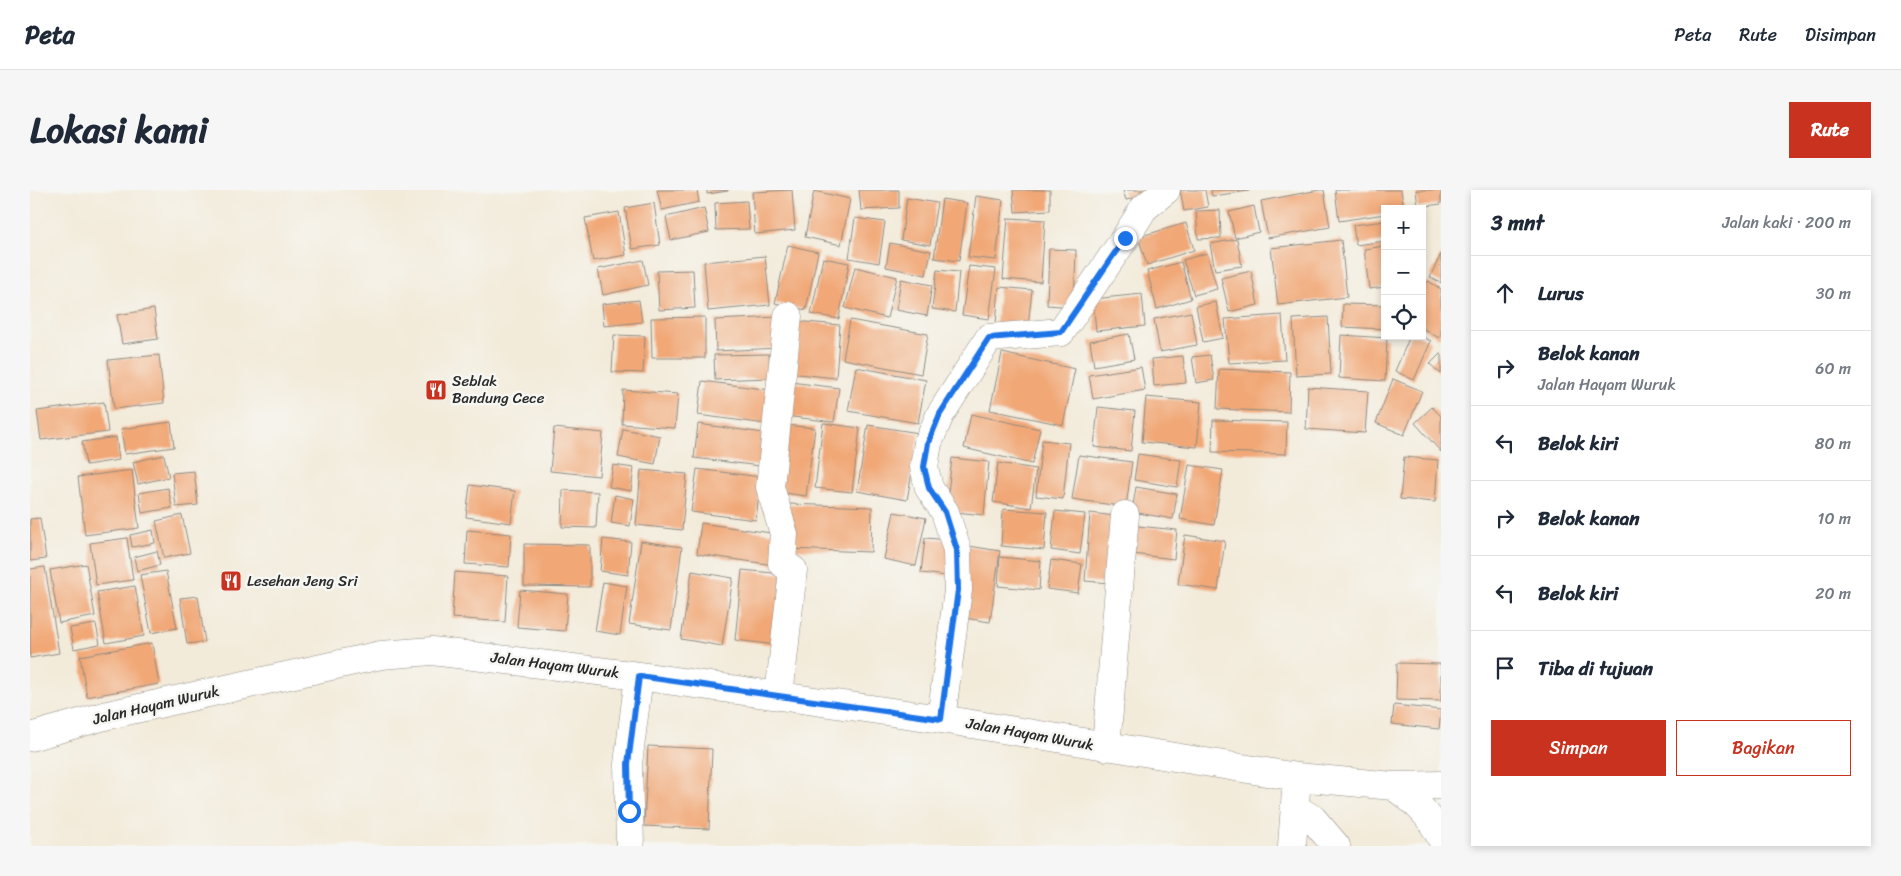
<!DOCTYPE html>
<html lang="id">
<head>
<meta charset="utf-8">
<style>
	:root { --surface:#fff; --page:#f6f6f7; --text:#1f2937; --muted:#747a83; --line:#e0e1e3; --accent:#c8321e }
	body { margin:0; font-family:Sriracha,sans-serif; background:var(--page); color:var(--text) }
	.controls { position:absolute; right:15px; top:15px; display:grid; overflow:hidden; border-radius:0px; box-shadow:0 2px 8px #0003 }
	.controls button { width:45px; height:45px; display:grid; place-items:center; padding:0; border:0; border-bottom:1px solid var(--line); background:var(--surface); color:var(--text); font:25px sans-serif }
	.stop { position:absolute; width:15px; height:15px; margin:-11px; border:4px solid #1a73e8; border-radius:50%; background:#fff }
	.stop.end { background:#1a73e8; border-color:#fff; box-shadow:0 1px 5px #0008 }
	.list { margin:0; padding:0; list-style:none }
	h2 { display:flex; justify-content:space-between; align-items:center; height:65px; margin:0; padding:0 20px; font-size:21px }
	h2 small { font-size:16px; font-weight:400; color:var(--muted) }
	.list li { display:grid; grid-template-columns:32px 1fr auto; gap:15px; align-items:center; box-sizing:border-box; height:75px; padding:0 20px; border-top:1px solid var(--line) }
	.list b { display:block; font-size:19px; white-space:nowrap }
	.list p { margin:0; font-size:16px; white-space:nowrap; color:var(--muted) }
	.list em { font-size:16px; font-style:normal; color:var(--muted) }
	.actions { display:flex; gap:10px; padding:15px 20px }
	.actions a { flex:1; padding:11px 0; border:1px solid var(--accent); border-radius:0px; text-align:center; font-size:18px; color:var(--accent) }
	.actions .main { background:var(--accent); color:#fff }
	.icon { flex:none; width:28px; height:28px; fill:none; stroke:currentColor; stroke-width:2; stroke-linecap:round; stroke-linejoin:round }
	.map { position:relative; flex:none; width:1411px; height:656px; overflow:hidden; border-radius:0px }
	header { display:flex; align-items:center; gap:30px; box-sizing:border-box; height:70px; padding:0 25px; background:var(--surface); border-bottom:1px solid var(--line) }
	header strong { font-size:24px }
	nav { display:flex; gap:28px; margin-inline-start:auto; font-size:18px }
	.intro { display:flex; align-items:center; justify-content:space-between; box-sizing:border-box; height:120px; padding:0 30px }
	h1 { margin:0; font-size:35px }
	.button { padding:12px 22px; border-radius:0px; background:var(--accent); color:#fff; font-size:18px; font-weight:700 }
	main { display:flex; gap:30px; padding:0 30px }
	aside { flex:1; background:var(--surface); border-radius:0px; box-shadow:0 2px 8px #0003 }
	.map>svg:first-child { display:block }
</style>
</head>
<body>
<header>
<strong>Peta</strong>
<nav><a>Peta</a><a>Rute</a><a>Disimpan</a></nav>
</header>
<div class="intro"><h1>Lokasi kami</h1><a class="button">Rute</a></div>
<main>
<div class="map">
<svg width="1411" height="656" viewBox="0 0 1411 656">
	<rect width="100%" height="100%" fill="#f6f6f2"/>
	<filter id="ink" filterUnits="userSpaceOnUse"><feTurbulence type="fractalNoise" baseFrequency=".02" numOctaves="2"/><feDisplacementMap in="SourceGraphic" scale="10" xChannelSelector="R" yChannelSelector="G"/><feConvolveMatrix kernelMatrix="1 2 1 2 8 2 1 2 1" color-interpolation-filters="sRGB"/></filter>
	<filter id="wash" filterUnits="userSpaceOnUse"><feTurbulence type="fractalNoise" baseFrequency=".0096" numOctaves="4" result="noise"/><feDisplacementMap in="SourceGraphic" scale="20" xChannelSelector="R" yChannelSelector="G"/><feGaussianBlur stdDeviation="1.12" result="paint"/><feColorMatrix in="noise" values="0 0 0 0 0 0 0 0 0 0 0 0 0 0 0 0 0 1.4 0 .05"/><feComposite in="paint" operator="in"/></filter>
	<g filter="url(#wash)">
		<rect width="100%" height="100%" fill="#f3ebda"/>
		<g id="blocks">
			<path fill="#f1a776" d="M 627,0 L 667,0 L 669,12 L 632,20 Z
				M 677,0 L 698,0 L 698,1 L 677,4 Z
				M 762,0 L 765,40 L 725,44 L 722,2 Z
				M 829,0 L 869,0 L 869,18 L 831,20 Z
				M 983,0 L 1020,0 L 1020,20 L 985,22 Z
				M 1093,0 L 1123,0 L 1124,3 L 1096,10 Z
				M 1150,0 L 1175,0 L 1178,17 L 1154,21 Z
				M 1181,0 L 1219,0 L 1219,1 L 1182,6 Z
				M 1289,0 L 1294,0 L 1300,37 L 1238,48 L 1231,11 Z
				M 1305,0 L 1371,0 L 1374,19 L 1355,19 L 1355,24 L 1309,31 Z
				M 1386,0 L 1411,0 L 1411,14 L 1388,17 Z
				M 784,1 L 820,9 L 811,55 L 775,47 Z
				M 946,6 L 973,10 L 966,70 L 938,67 Z
				M 877,8 L 907,13 L 900,55 L 871,50 Z
				M 912,9 L 937,13 L 929,71 L 904,68 Z
				M 717,11 L 719,39 L 686,40 L 685,13 Z
				M 624,13 L 630,55 L 602,59 L 595,18 Z
				M 1224,16 L 1229,42 L 1205,48 L 1199,22 Z
				M 674,18 L 679,42 L 641,50 L 636,27 Z
				M 1190,20 L 1191,48 L 1168,49 L 1166,21 Z
				M 589,22 L 596,65 L 563,71 L 555,28 Z
				M 825,28 L 855,32 L 849,73 L 819,68 Z
				M 978,28 L 1015,30 L 1011,92 L 973,89 Z
				M 1355,31 L 1355,51 L 1326,55 L 1323,35 Z
				M 1156,33 L 1164,60 L 1117,75 L 1108,47 Z
				M 1207,49 L 1212,76 L 1185,80 L 1180,54 Z
				M 1311,50 L 1317,107 L 1248,115 L 1241,58 Z
				M 860,53 L 901,61 L 896,85 L 856,77 Z
				M 758,55 L 788,62 L 776,120 L 745,113 Z
				M 1355,56 L 1355,97 L 1339,99 L 1334,59 Z
				M 1019,59 L 1046,60 L 1044,117 L 1017,115 Z
				M 1177,63 L 1187,99 L 1164,105 L 1153,70 Z
				M 1411,64 L 1411,93 L 1400,87 Z
				M 735,66 L 740,115 L 678,121 L 674,72 Z
				M 793,68 L 819,73 L 809,129 L 781,124 Z
				M 613,70 L 618,95 L 573,105 L 568,79 Z
				M 1151,72 L 1161,109 L 1127,119 L 1117,81 Z
				M 939,76 L 966,79 L 959,129 L 932,125 Z
				M 825,77 L 867,87 L 857,128 L 815,118 Z
				M 663,80 L 665,118 L 629,120 L 627,81 Z
				M 907,80 L 929,82 L 925,122 L 902,119 Z
				M 1221,81 L 1228,115 L 1199,122 L 1191,88 Z
				M 871,89 L 902,95 L 897,126 L 866,120 Z
				M 1398,91 L 1411,99 L 1411,145 L 1409,148 L 1392,138 L 1392,101 Z
				M 969,97 L 1002,100 L 998,137 L 966,134 Z
				M 1112,104 L 1115,136 L 1066,141 L 1063,109 Z
				M 609,110 L 612,132 L 574,136 L 572,114 Z
				M 1186,112 L 1193,148 L 1173,152 L 1166,116 Z
				M 1313,114 L 1355,115 L 1355,139 L 1312,137 Z
				M 124,119 L 128,149 L 92,154 L 87,125 Z
				M 1161,122 L 1167,155 L 1130,162 L 1124,129 Z
				M 1252,125 L 1255,170 L 1199,173 L 1195,129 Z
				M 675,127 L 675,168 L 622,168 L 621,128 Z
				M 749,127 L 751,158 L 686,161 L 685,130 Z
				M 1298,127 L 1301,184 L 1266,186 L 1263,129 Z
				M 820,130 L 898,144 L 891,184 L 813,169 Z
				M 764,131 L 810,135 L 806,188 L 758,183 Z
				M 1099,144 L 1104,169 L 1064,176 L 1060,151 Z
				M 584,145 L 615,146 L 613,183 L 582,182 Z
				M 1311,145 L 1357,148 L 1355,191 L 1309,188 Z
				M 1380,146 L 1391,146 L 1401,151 L 1384,190 L 1365,181 Z
				M 972,163 L 1045,179 L 1033,235 L 960,220 Z
				M 1411,163 L 1411,184 L 1400,174 Z
				M 739,164 L 740,188 L 685,190 L 684,165 Z
				M 129,165 L 134,213 L 84,219 L 78,170 Z
				M 1180,165 L 1184,190 L 1166,193 L 1162,167 Z
				M 1153,166 L 1156,193 L 1124,196 L 1122,169 Z
				M 826,177 L 896,190 L 888,233 L 818,221 Z
				M 1111,177 L 1115,200 L 1063,209 L 1059,185 Z
				M 1189,179 L 1260,182 L 1259,222 L 1187,219 Z
				M 1363,189 L 1392,201 L 1374,245 L 1346,233 Z
				M 672,191 L 741,200 L 736,234 L 668,225 Z
				M 760,192 L 809,198 L 804,232 L 755,226 Z
				M 1278,197 L 1338,201 L 1335,243 L 1276,239 Z
				M 593,200 L 648,204 L 645,238 L 592,234 Z
				M 1116,207 L 1171,212 L 1167,257 L 1112,252 Z
				M 74,212 L 78,242 L 11,250 L 7,221 Z
				M 1068,217 L 1105,221 L 1101,261 L 1064,257 Z
				M 1402,217 L 1411,226 L 1411,262 L 1385,233 Z
				M 941,224 L 1010,239 L 1002,274 L 934,258 Z
				M 1183,230 L 1257,232 L 1256,264 L 1182,262 Z
				M 141,232 L 144,257 L 95,264 L 91,239 Z
				M 793,233 L 830,238 L 822,302 L 785,298 Z
				M 668,234 L 742,244 L 738,277 L 664,268 Z
				M 755,235 L 785,238 L 776,306 L 746,302 Z
				M 838,235 L 889,243 L 877,310 L 827,301 Z
				M 524,238 L 573,243 L 569,286 L 520,281 Z
				M 593,239 L 630,246 L 625,274 L 588,267 Z
				M 86,247 L 89,270 L 56,275 L 52,252 Z
				M 1012,250 L 1039,253 L 1033,309 L 1006,306 Z
				M 1108,264 L 1151,270 L 1147,297 L 1104,290 Z
				M 134,265 L 139,287 L 108,294 L 103,272 Z
				M 1049,265 L 1102,272 L 1096,317 L 1042,309 Z
				M 1374,267 L 1408,270 L 1405,312 L 1370,309 Z
				M 922,268 L 959,272 L 954,325 L 916,321 Z
				M 968,273 L 1006,279 L 1001,318 L 963,312 Z
				M 583,275 L 604,278 L 601,301 L 579,297 Z
				M 1159,275 L 1193,280 L 1184,335 L 1150,329 Z
				M 667,279 L 731,287 L 726,330 L 661,322 Z
				M 102,280 L 109,338 L 55,345 L 48,287 Z
				M 611,280 L 657,284 L 652,340 L 606,335 Z
				M 164,281 L 168,315 L 146,317 L 142,283 Z
				M 440,295 L 485,301 L 481,333 L 436,327 Z
				M 1106,297 L 1147,304 L 1143,329 L 1102,322 Z
				M 138,298 L 142,318 L 112,323 L 109,303 Z
				M 533,300 L 568,302 L 566,338 L 532,337 Z
				M 585,305 L 604,309 L 600,336 L 581,333 Z
				M 759,314 L 842,317 L 841,362 L 758,359 Z
				M 973,319 L 1017,322 L 1014,360 L 971,356 Z
				M 1025,321 L 1055,324 L 1050,364 L 1021,360 Z
				M 864,322 L 896,328 L 886,376 L 854,369 Z
				M 1060,323 L 1086,326 L 1080,393 L 1055,391 Z
				M 152,325 L 160,363 L 134,368 L 126,331 Z
				M 10,328 L 16,369 L 0,371 L 0,329 Z
				M 671,333 L 748,344 L 744,375 L 667,364 Z
				M 1098,335 L 1147,340 L 1144,369 L 1095,363 Z
				M 123,340 L 125,353 L 102,357 L 100,345 Z
				M 437,340 L 481,344 L 479,377 L 435,374 Z
				M 1155,345 L 1195,351 L 1188,400 L 1148,394 Z
				M 97,348 L 103,390 L 66,395 L 60,353 Z
				M 895,348 L 921,350 L 917,386 L 891,383 Z
				M 573,349 L 601,352 L 598,385 L 570,381 Z
				M 611,351 L 652,357 L 641,440 L 599,434 Z
				M 494,354 L 560,355 L 560,397 L 494,396 Z
				M 939,356 L 970,361 L 960,432 L 928,427 Z
				M 127,361 L 130,375 L 107,381 L 104,367 Z
				M 970,367 L 1011,371 L 1009,400 L 968,396 Z
				M 1021,370 L 1052,374 L 1048,403 L 1017,399 Z
				M 56,374 L 65,426 L 29,433 L 20,380 Z
				M 15,377 L 29,463 L 0,468 L 0,379 Z
				M 712,380 L 754,384 L 746,455 L 705,450 Z
				M 136,381 L 147,438 L 121,443 L 110,385 Z
				M 662,381 L 703,388 L 692,456 L 651,449 Z
				M 425,382 L 478,386 L 475,432 L 422,428 Z
				M 573,392 L 597,396 L 590,445 L 565,441 Z
				M 105,396 L 114,446 L 76,453 L 67,402 Z
				M 490,400 L 538,404 L 535,441 L 487,437 Z
				M 168,406 L 175,452 L 157,454 L 150,408 Z
				M 66,434 L 70,454 L 44,459 L 40,438 Z
				M 122,453 L 129,494 L 57,507 L 50,466 Z
				M 1367,473 L 1411,474 L 1411,511 L 1366,510 Z
				M 1364,515 L 1411,520 L 1409,539 L 1362,534 Z
				M 618,556 L 682,559 L 679,639 L 614,636 Z"/>
		</g>
	</g>
	<g filter="url(#ink)">
		<use href="#blocks" fill-opacity="0" stroke="#8f8b82" stroke-width="1"/>
		<g fill="none" stroke-linecap="round" stroke-linejoin="round">
			<g stroke="#8f8b82" stroke-width="29">
				<path id="minor" d="M 749,506 L 763,380 L 752,373 L 754,344 L 740,297 L 758,126
					M 911,529 L 928,400 L 927,360 L 915,322 L 899,298 L 894,277 L 898,253 L 910,225 L 959,148 L 1031,142 L 1095,48 L 1114,18 L 1136,0
					M 0,547 L 78,525 L 351,465 L 402,461 L 609,486 L 911,529 L 1267,587 L 1363,596 L 1411,595
					M 1076,557 L 1095,325
					M 1363,596 C 1385,611 1399,623 1411,648
					M 1265,618 L 1283,629 L 1306,656
					M 600,656 L 598,574 L 609,486
					M 1262,656 L 1267,587"/>
			</g>
			<use href="#minor" stroke="#fff" stroke-width="28"/>
		</g>
	</g>
	<g fill="none" stroke-linecap="round" stroke-linejoin="round" filter="url(#ink)">
		<path stroke="#1a73e8" stroke-width="6" d="M 599,621 L 598,574 L 609,486 L 911,529 L 928,400 L 927,360 L 915,322 L 899,298 L 894,277 L 898,253 L 910,224 L 959,148 L 1031,142 L 1095,48"/>
	</g>
	<defs>
		<g id="restaurant-square" transform="scale(1.125)"><rect x="-9" y="-9" width="18" height="18" rx="4" fill="#c8321e" stroke="#f6f6f2"/><path d="M-5-6h1v4h1v-4h1v4h1v-4h1v5L-1.5 .5V6h-2V.5L-5-1ZM5-6V6H3V1.5H1.5Q1.5-4 5-6Z" fill="#fff"/></g>
	</defs>
	<g fill-rule="evenodd">
		<use href="#restaurant-square" x="406" y="200"/>
		<use href="#restaurant-square" x="201" y="391"/>
	</g>
	<g text-anchor="middle" stroke-width="5" stroke-linejoin="round" paint-order="stroke">
		<g font-size="15" fill="#2b2b2b" stroke="#f6f6f2" text-anchor="start">
			<text x="422" y="196">Seblak<tspan x="422" dy="17">Bandung Cece</tspan></text>
			<text x="217" y="396">Lesehan Jeng Sri</text>
		</g>
		<g font-size="15" fill="#2b2b2b" stroke="#f6f6f2">
			<text transform="translate(525 475) rotate(7)" y="5">Jalan Hayam Wuruk</text>
			<text transform="translate(126 515) rotate(-13)" y="5">Jalan Hayam Wuruk</text>
			<text transform="translate(1000 544) rotate(10)" y="5">Jalan Hayam Wuruk</text>
		</g>
	</g>
</svg>
<div class="controls">
<button>+</button>
<button>−</button>
<button><svg class="icon" aria-label="locate" viewBox="0 0 24 24"><circle cx="12" cy="12" r="6"/><path d="M12 2v4M12 18v4M2 12h4M18 12h4"/></svg></button>
</div>
<div class="stop" style="left:599px;top:621px"></div>
<div class="stop end" style="left:1095px;top:48px"></div>
</div>
<aside>
<h2>3 mnt<small>Jalan kaki · 200 m</small></h2>
<ul class="list">
<li><svg class="icon" aria-label="ahead" viewBox="0 0 24 24"><path d="M12 20V5M6 11l6-6 6 6"/></svg><div><b>Lurus</b></div><em>30 m</em></li>
<li><svg class="icon" aria-label="right" viewBox="0 0 24 24"><path d="M7 20v-9h11M14 6l5 5-5 5"/></svg><div><b>Belok kanan</b><p>Jalan Hayam Wuruk</p></div><em>60 m</em></li>
<li><svg class="icon" aria-label="left" viewBox="0 0 24 24"><path d="M17 20v-9H6M10 6l-5 5 5 5"/></svg><div><b>Belok kiri</b></div><em>80 m</em></li>
<li><svg class="icon" aria-label="right" viewBox="0 0 24 24"><path d="M7 20v-9h11M14 6l5 5-5 5"/></svg><div><b>Belok kanan</b></div><em>10 m</em></li>
<li><svg class="icon" aria-label="left" viewBox="0 0 24 24"><path d="M17 20v-9H6M10 6l-5 5 5 5"/></svg><div><b>Belok kiri</b></div><em>20 m</em></li>
<li><svg class="icon" aria-label="arrive" viewBox="0 0 24 24"><path d="M6 21V4h12l-3 4 3 4H6"/></svg><div><b>Tiba di tujuan</b></div></li>
</ul>
<div class="actions"><a class="main">Simpan</a><a>Bagikan</a></div>
</aside>
</main>
</body>
</html>
